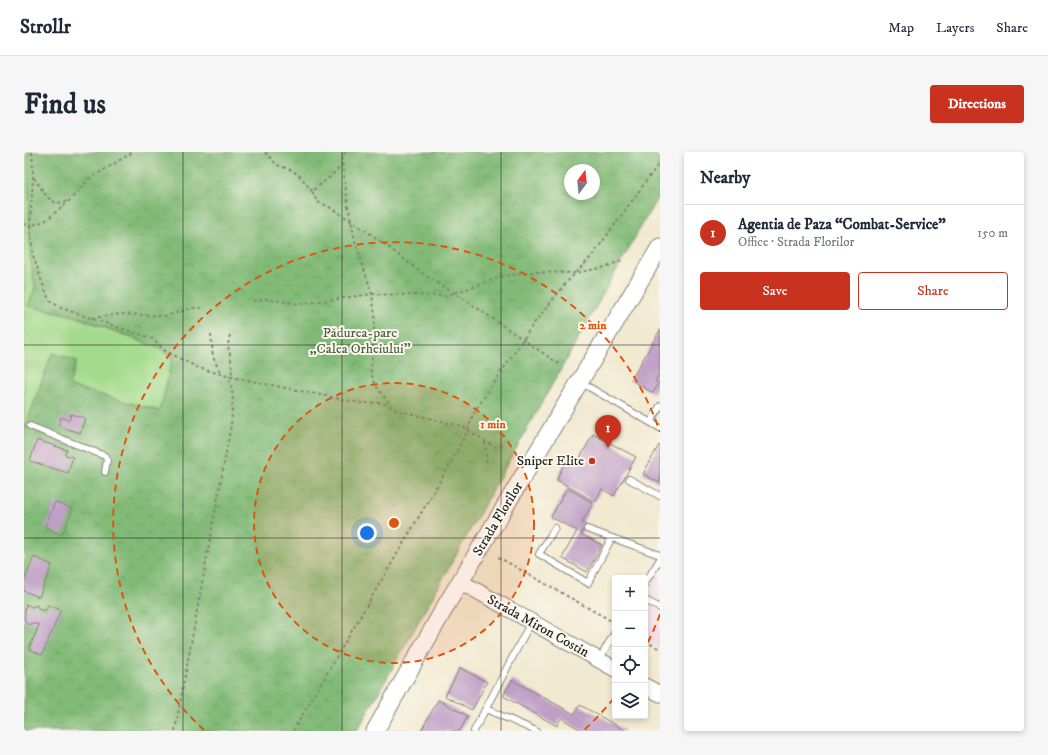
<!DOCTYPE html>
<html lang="en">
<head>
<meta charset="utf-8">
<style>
  body { margin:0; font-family:"IM FELL DW Pica",serif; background:#f6f6f7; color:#1f2937 }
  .controls { position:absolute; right:12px; bottom:12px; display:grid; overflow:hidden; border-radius:4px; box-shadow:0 2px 6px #0003 }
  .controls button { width:36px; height:36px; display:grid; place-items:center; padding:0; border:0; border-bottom:1px solid #e0e1e3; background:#fff; color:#1f2937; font:20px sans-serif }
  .compass { position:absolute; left:540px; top:12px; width:36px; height:36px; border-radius:50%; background:#fff; box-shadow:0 2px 6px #0003; rotate:15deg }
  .you { position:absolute; left:343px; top:381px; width:14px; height:14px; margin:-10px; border:3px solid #fff; border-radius:50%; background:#1a73e8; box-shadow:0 0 0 6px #1a73e833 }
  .badge { display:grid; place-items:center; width:26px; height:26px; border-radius:50%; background:#c8321e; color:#fff; font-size:13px; font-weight:700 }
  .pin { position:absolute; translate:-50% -33px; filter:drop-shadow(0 1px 2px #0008) }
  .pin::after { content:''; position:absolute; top:21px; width:14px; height:12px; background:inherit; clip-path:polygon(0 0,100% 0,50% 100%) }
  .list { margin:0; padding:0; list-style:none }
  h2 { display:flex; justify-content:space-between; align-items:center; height:52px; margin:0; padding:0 16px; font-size:17px }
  h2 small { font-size:13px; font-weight:400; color:#747a83 }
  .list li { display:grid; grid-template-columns:26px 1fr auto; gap:12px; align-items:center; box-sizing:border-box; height:56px; padding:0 16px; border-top:1px solid #e0e1e3 }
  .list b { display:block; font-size:15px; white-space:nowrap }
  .list p { margin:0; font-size:13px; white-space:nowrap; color:#747a83 }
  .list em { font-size:13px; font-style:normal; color:#747a83 }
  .actions { display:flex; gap:8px; padding:12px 16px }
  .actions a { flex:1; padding:9px 0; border:1px solid #c8321e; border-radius:4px; text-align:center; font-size:14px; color:#c8321e }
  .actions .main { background:#c8321e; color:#fff }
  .icon { flex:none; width:22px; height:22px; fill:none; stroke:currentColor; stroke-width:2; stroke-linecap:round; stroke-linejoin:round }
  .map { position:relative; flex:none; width:636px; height:579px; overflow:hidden; border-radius:4px }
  header { display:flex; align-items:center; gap:24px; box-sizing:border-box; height:56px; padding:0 20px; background:#fff; border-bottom:1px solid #e0e1e3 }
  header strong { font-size:19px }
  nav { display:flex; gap:22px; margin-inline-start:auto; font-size:14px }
  .intro { display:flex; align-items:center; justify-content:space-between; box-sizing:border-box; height:96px; padding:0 24px }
  h1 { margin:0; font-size:28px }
  .button { padding:10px 18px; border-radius:4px; background:#c8321e; color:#fff; font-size:14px; font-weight:700 }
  main { display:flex; gap:24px; padding:0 24px }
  aside { flex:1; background:#fff; border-radius:4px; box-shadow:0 2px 6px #0003 }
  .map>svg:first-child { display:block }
  .built { fill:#f1d0e3 }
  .forest { fill:url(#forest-crowns); stroke:#4f6b4a; fill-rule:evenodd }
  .garden { fill:#a3da8b; stroke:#607b54 }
  .building { fill:#c09fc6 }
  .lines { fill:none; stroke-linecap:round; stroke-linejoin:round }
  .service-casing { stroke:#868276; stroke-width:8 }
  .tertiary-casing { stroke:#868276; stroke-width:17 }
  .secondary-casing { stroke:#868276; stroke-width:19 }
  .path { stroke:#868276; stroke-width:2; stroke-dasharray:3 3; stroke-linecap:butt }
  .service { stroke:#fff; stroke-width:6 }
  .tertiary { stroke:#fff; stroke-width:15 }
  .secondary { stroke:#fff; stroke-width:17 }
  .grid { fill:none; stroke:#1c1c1c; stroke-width:1; stroke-opacity:0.55 }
  .ring { fill:none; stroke:#de560d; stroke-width:2; stroke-dasharray:7 5 }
  .poi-dot { fill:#c8321e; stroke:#fbf7ec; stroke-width:1.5 }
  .labels { text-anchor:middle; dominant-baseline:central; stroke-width:4; stroke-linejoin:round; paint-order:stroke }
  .park-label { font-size:14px; fill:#4b5e43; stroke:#fbf7ec }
  .poi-label { font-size:14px; fill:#1c1c1c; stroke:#fbf7ec; text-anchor:end }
  .street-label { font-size:14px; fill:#1c1c1c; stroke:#fbf7ec }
  .centre { fill:#de560d; stroke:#fbf7ec; stroke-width:2 }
  .ring-label { font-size:12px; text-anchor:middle; font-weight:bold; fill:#de560d; stroke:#fbf7ec; stroke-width:4; stroke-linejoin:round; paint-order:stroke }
</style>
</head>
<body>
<header>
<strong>Strollr</strong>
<nav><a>Map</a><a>Layers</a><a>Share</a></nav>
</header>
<div class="intro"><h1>Find us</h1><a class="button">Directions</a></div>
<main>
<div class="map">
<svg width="636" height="579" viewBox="0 0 636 579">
  <defs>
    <pattern id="forest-crowns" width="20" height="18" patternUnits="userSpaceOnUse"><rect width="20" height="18" fill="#82ba77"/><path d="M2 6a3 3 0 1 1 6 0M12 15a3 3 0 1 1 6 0" fill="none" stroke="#709f66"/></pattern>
  </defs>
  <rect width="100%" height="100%" fill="#fbf7ec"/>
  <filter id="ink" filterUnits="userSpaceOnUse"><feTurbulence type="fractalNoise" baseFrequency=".025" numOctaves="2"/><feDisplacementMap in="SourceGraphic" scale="8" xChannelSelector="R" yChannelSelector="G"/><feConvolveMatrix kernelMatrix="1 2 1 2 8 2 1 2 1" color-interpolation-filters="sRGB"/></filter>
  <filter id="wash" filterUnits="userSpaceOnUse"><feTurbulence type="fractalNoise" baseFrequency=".012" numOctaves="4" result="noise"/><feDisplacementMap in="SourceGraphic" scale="16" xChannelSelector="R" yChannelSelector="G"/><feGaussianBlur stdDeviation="0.9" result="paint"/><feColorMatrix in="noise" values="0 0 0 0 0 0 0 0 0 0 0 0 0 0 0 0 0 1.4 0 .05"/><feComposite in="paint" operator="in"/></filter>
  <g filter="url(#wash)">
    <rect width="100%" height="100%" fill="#f1e9d0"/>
    <!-- built -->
    <path class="built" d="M636,404V496L621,488V432Z"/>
    <!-- forest -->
    <path class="forest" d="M4,0H636V41L333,579H0V279L28,201L53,209L46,234L135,259L148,207L113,187L51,164L4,154L11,136L6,105ZM546,18H570V42H546Z"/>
    <!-- garden -->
    <path class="garden" d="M0,0H4L6,105L11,136L4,154L50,164L134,196L148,207L136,259L45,234L53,209L28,201L0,278Z"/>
    <g id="blocks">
      <!-- building -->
      <path class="building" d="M636,178V221L631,229L635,231L629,241L607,228Z
        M47,262L61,266L56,281L34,274L37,265L45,268Z
        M569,282L612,305L590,344L578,337L571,350L533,328L535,322L544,305L553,311Z
        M13,288L43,298L41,303L49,305L44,321L6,309Z
        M635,293L636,294V331L619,322Z
        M543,336L569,351L558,371L562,373L557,382L578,393L563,420L538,406L553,379L527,365Z
        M31,350L49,357L38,383L21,375Z
        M10,405L28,413L15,445L0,439V429Z
        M2,452L8,455L13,453L14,457L21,459L24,453L37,458L18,503L5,497L15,473L9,471L4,473L0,467Z
        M436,516L463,530L448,558L421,544Z
        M488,528L550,562L556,553L602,579H559L537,566L533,574L479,544Z
        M414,548L444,564L436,579H397Z"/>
    </g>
  </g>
  <g filter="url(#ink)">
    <use href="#blocks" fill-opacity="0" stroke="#868276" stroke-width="1"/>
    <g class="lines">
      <defs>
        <path id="service" d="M556,230L636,276
          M627,270L636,254
          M6,274L81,304L83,308L81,320
          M605,327L636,344
          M531,376L515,402L564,431L587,387
          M563,377L636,403
          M621,431L636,407
          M621,448L636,456
          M575,508L591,480
          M462,557L512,579
          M450,579L507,470"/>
        <path id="tertiary" d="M437,430L591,517
          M621,534L636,542"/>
        <path id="secondary" d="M351,579L424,450L636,95"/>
      </defs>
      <!-- service casing -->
      <use href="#service" class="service-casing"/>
      <!-- tertiary casing -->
      <use href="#tertiary" class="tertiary-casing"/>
      <!-- secondary casing -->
      <use href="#secondary" class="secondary-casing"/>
      <!-- path -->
      <path class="path" d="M8,0L9,26L6,74L21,69L45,49L65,27L109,0
        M241,0L253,13L265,17L275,23L288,39
        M321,0L318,7L324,54L331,89L348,142L351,164L347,221L352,234L367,254
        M319,12L306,25L288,39L293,50L304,54L350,84L402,124L437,145L535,212
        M10,26L23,45L32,51L44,49
        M0,72L6,74L9,103L17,127L25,148L37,156L129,187L141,199L175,216L207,225L337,251H359L372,258L437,274L471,295L480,292
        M229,149L242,147L276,152L348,142L422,144L480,124L511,120L552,121L581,115L599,108
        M68,166L96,162L142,164L169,156H179
        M187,182L189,205L197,222
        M206,183C202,198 206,196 207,209C208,215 207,219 209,225
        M461,290L463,315
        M474,405L591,471
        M621,489L636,497
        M151,579L207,273L209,245L205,224
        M269,579L426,312L444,278L449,262L508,174L542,131L568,104L636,10"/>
      <!-- service -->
      <use href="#service" class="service"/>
      <!-- tertiary -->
      <use href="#tertiary" class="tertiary"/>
      <!-- secondary -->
      <use href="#secondary" class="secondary"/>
    </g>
  </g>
  <!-- grid -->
  <path class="grid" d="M159,0V579M318,0V579M477,0V579M0,193H636M0,386H636"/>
  <!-- distance rings -->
  <circle cx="370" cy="371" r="140" fill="#de560d" fill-opacity=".12"/>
  <g class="ring">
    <circle cx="370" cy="371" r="140"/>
    <path d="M636 462A281 281 0 0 1 621 496M590 546A281 281 0 0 1 560 578M180 578A281 281 0 1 1 636 280"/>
  </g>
  <!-- markers -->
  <circle class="poi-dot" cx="568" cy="309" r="4"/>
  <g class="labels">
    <!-- park labels -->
    <g class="park-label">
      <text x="336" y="181">Pădurea-parc<tspan x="336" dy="16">„Calea Orheiului”</tspan></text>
    </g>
    <!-- poi labels -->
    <g class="poi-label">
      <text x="560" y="309">Sniper Elite</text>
    </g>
    <!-- street labels -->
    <g class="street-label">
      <text transform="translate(474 367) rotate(-59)">Strada Florilor</text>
      <text transform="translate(514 474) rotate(29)">Strada Miron Costin</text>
    </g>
  </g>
  <circle cx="370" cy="371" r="6" class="centre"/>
  <g class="ring-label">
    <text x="569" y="177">2 min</text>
    <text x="469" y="276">1 min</text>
  </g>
</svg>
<div class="controls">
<button>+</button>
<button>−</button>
<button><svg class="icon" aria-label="locate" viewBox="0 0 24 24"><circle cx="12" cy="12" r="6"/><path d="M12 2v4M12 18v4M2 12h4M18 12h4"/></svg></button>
<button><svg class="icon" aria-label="layers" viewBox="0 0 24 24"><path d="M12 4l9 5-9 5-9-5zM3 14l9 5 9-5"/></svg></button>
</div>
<svg class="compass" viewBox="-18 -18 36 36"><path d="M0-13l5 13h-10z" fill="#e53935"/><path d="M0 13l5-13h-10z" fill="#747a83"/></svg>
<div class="you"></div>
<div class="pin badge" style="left:584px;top:296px">1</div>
</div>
<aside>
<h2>Nearby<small></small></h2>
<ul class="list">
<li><span class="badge">1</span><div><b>Agentia de Paza “Combat-Service”</b><p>Office · Strada Florilor</p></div><em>150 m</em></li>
</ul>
<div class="actions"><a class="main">Save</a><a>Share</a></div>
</aside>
</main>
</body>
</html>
